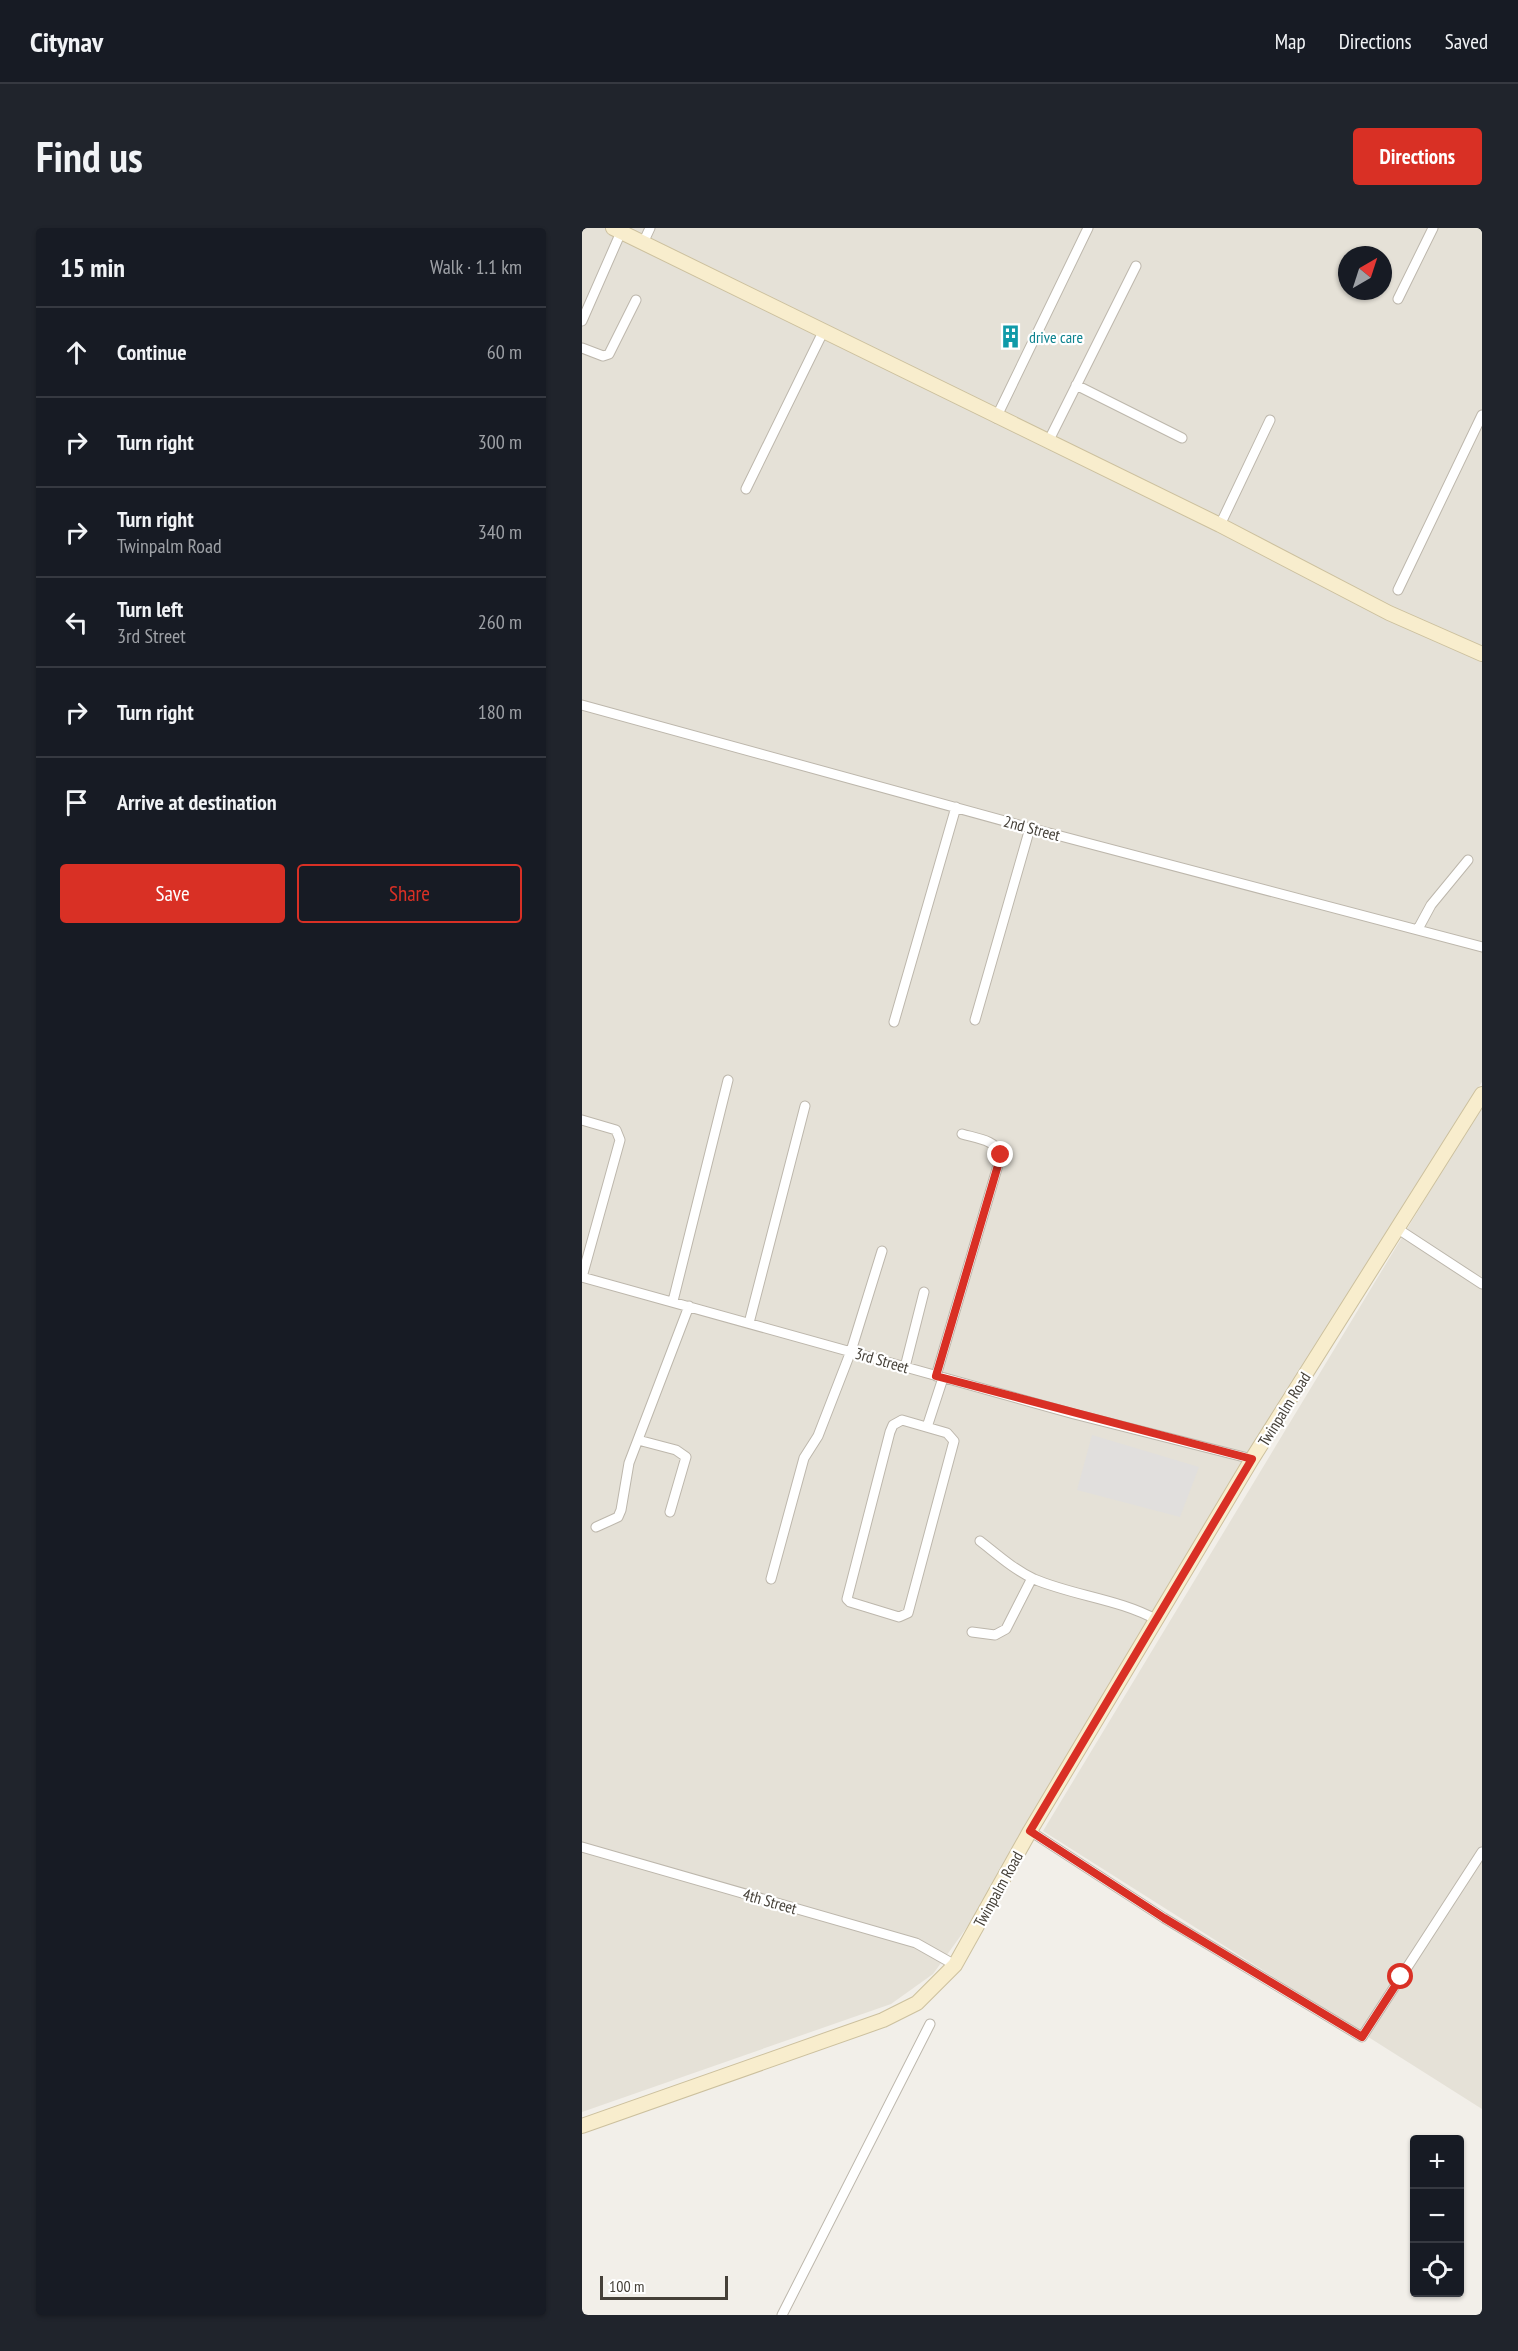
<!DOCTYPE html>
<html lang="en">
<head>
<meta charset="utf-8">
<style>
  body { margin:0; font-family:"PT Sans Narrow",sans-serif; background:#20242c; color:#f1f3f6 }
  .controls { position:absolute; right:18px; bottom:18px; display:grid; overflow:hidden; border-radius:6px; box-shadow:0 2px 4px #0004 }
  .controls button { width:54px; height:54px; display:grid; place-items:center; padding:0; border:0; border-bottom:2px solid #363941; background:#171b24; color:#f1f3f6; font:30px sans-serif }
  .compass { position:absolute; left:756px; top:18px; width:54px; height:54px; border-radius:50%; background:#171b24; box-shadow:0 2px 4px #0004; rotate:39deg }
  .scale { position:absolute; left:18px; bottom:15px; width:128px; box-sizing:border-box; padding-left:6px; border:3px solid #454038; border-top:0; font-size:16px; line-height:21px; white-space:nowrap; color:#454038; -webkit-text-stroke:4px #fff; paint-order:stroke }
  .stop { position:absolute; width:18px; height:18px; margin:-14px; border:4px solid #d93025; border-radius:50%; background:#fff }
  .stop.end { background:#d93025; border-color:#fff; box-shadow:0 2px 6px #0008 }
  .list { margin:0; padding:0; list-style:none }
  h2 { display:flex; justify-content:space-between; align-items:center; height:78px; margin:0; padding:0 24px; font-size:26px }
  h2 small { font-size:20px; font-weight:400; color:#9ea1a6 }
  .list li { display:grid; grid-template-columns:39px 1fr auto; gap:18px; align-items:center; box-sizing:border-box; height:90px; padding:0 24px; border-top:2px solid #363941 }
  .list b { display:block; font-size:22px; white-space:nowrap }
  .list p { margin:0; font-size:20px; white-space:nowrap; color:#9ea1a6 }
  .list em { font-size:20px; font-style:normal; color:#9ea1a6 }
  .actions { display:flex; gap:12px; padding:18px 24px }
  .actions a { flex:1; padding:14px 0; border:2px solid #d93025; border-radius:6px; text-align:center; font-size:21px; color:#d93025 }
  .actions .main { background:#d93025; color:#fff }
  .icon { flex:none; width:33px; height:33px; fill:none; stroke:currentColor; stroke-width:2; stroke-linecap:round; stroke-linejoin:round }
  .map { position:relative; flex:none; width:900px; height:2087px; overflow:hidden; border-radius:6px }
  header { display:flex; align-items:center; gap:36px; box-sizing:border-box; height:84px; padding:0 30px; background:#171b24; border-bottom:2px solid #363941 }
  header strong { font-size:28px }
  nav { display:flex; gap:33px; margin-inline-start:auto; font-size:21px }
  .intro { display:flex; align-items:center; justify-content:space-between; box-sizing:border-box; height:144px; padding:0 36px }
  h1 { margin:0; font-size:42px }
  .button { padding:15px 27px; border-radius:6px; background:#d93025; color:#fff; font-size:21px; font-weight:700 }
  main { display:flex; gap:36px; padding:0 36px }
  aside { flex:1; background:#171b24; border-radius:6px; box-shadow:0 2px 4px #0004 }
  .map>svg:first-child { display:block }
  .residential { fill:#e5e1d7; fill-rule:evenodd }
  .parking { fill:#e1dfdd }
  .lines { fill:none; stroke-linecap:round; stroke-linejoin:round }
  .minor-casing { stroke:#bdb7ac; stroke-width:11 }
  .secondary-casing { stroke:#ccc09e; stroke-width:16 }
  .minor { stroke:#fff; stroke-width:9 }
  .secondary { stroke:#f8edcd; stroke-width:14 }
  .route { stroke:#d93025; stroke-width:8 }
  .labels { text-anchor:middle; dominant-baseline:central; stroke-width:4.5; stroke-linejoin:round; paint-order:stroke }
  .culture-label { font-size:16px; fill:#0d838f; stroke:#fff; text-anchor:start }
  .street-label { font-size:16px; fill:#454038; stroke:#fff }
</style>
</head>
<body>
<header>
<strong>Citynav</strong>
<nav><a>Map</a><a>Directions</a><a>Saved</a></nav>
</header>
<div class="intro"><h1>Find us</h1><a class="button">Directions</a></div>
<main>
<aside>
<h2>15 min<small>Walk · 1.1 km</small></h2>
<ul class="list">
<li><svg class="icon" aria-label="ahead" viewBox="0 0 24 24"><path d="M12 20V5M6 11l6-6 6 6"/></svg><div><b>Continue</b></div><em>60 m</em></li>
<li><svg class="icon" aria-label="right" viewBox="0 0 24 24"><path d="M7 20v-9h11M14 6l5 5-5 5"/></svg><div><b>Turn right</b></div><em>300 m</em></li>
<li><svg class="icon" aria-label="right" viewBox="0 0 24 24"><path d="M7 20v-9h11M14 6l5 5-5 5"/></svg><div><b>Turn right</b><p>Twinpalm Road</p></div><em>340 m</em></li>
<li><svg class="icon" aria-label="left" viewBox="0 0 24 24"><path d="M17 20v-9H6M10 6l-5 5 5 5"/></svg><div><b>Turn left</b><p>3rd Street</p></div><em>260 m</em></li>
<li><svg class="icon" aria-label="right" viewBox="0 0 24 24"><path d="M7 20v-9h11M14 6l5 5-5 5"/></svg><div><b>Turn right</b></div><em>180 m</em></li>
<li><svg class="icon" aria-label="arrive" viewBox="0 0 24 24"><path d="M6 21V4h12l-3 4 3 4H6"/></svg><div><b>Arrive at destination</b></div></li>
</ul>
<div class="actions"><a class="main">Save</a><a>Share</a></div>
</aside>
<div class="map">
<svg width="900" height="2087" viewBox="0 0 900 2087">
  <rect width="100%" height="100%" fill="#f2efe9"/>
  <!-- residential -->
  <path class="residential" d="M0,0H900V854L699,1172L401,1677L351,1746L309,1776L0,1884ZM765,27H801V63H765Z
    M900,877V1881L461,1603Z"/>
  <!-- parking -->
  <path class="parking" d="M510,1207L617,1239L598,1289L495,1262Z"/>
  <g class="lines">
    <defs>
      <path id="minor" d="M61,15L68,0
        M816,71L851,0
        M0,93L39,4
        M0,120L21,128L27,126L54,72
        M494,157L600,210
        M414,190L506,0
        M466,214L554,38
        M164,261L241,104
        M638,297L688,192
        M816,362L900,187
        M0,477L448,600L900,719
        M836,701L849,677L886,632
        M393,792L448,600
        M312,794L374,579
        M0,892L34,902L38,912L0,1049
        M816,1001L900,1056
        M0,1049L492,1186L670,1231
        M91,1073L146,852
        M167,1095L223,878
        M323,1139L342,1064
        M354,1148L419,927C415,912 393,910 380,906
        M320,1192L365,1205L372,1213L326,1385L317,1389L268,1374L265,1371L308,1204L311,1197Z
        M345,1199L361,1150
        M56,1212L94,1222L104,1229L88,1284
        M14,1299L36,1289L39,1282L47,1235L107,1078
        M398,1313C416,1327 431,1341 452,1351C492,1368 537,1371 575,1392
        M189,1351L222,1230L236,1208L269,1123L300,1023
        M390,1404L413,1407L424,1401L450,1350
        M448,1603L582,1690L780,1809L900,1624
        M0,1619L334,1715L373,1737
        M200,2087L348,1796"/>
      <path id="secondary" d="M31,0L638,297L807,385L900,426
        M0,1898L301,1792L335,1775L373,1737L448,1603L670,1231L900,866"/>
    </defs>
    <!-- minor casing -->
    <use href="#minor" class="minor-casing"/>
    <!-- secondary casing -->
    <use href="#secondary" class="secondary-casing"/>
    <!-- minor -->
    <use href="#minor" class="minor"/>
    <!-- secondary -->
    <use href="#secondary" class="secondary"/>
  </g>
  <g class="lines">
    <!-- route -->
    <path class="route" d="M419,927L354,1148L670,1231L448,1603L582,1690L780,1809L819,1749"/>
  </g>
  <!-- icons -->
  <defs>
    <symbol id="building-bare" viewBox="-9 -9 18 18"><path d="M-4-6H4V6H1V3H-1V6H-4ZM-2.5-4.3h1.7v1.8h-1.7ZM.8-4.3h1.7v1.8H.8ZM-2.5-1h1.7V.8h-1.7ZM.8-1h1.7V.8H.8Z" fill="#0f9aa8" stroke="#fff" stroke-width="2.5" paint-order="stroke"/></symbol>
  </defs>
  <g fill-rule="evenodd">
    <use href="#building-bare" x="412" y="92" width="33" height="33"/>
  </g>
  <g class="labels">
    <!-- culture labels -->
    <g class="culture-label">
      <text x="447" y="109">drive care</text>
    </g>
    <!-- street labels -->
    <g class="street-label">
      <text transform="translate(450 600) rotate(15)">2nd Street</text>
      <text transform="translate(300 1132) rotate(16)">3rd Street</text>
      <text transform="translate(702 1181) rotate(-58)">Twinpalm Road</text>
      <text transform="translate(416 1661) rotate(-61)">Twinpalm Road</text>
      <text transform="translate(188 1673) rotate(16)">4th Street</text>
    </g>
  </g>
</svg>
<div class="controls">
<button>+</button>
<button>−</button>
<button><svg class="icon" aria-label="locate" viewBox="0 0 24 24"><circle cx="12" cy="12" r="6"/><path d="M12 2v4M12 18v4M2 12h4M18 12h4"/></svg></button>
</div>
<svg class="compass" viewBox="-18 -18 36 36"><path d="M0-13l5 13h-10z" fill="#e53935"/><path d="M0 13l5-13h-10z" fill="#9ea1a6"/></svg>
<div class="scale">100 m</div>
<div class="stop" style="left:819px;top:1749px"></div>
<div class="stop end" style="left:419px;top:927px"></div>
</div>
</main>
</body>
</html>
